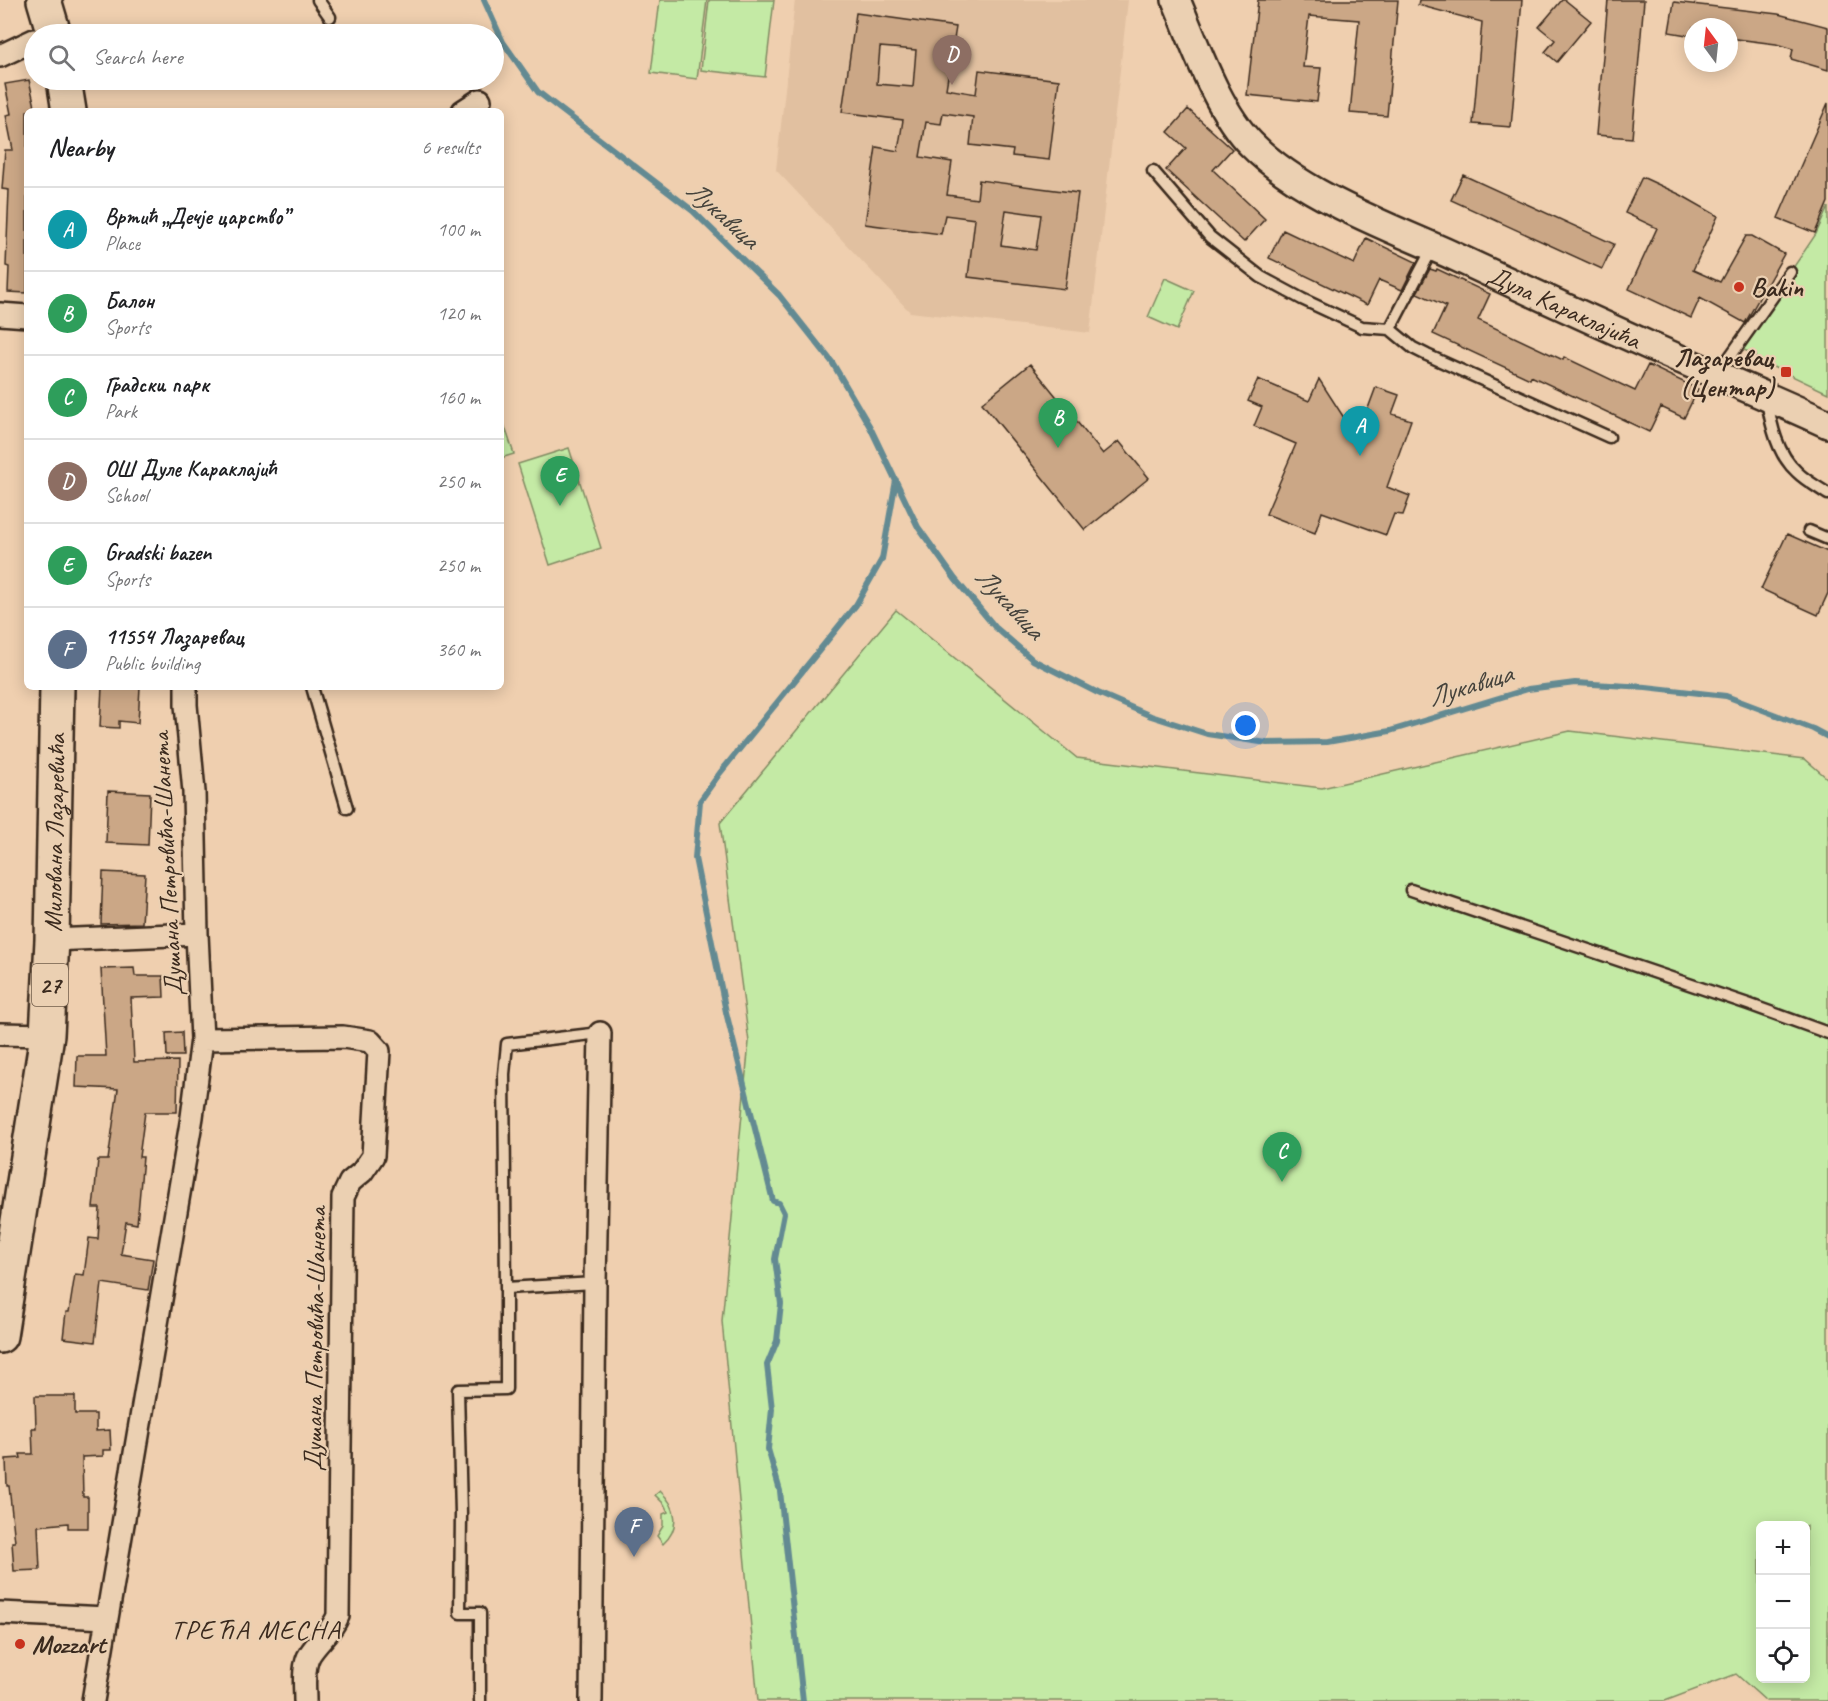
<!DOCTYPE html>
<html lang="en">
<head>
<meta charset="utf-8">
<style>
  body { margin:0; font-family:Caveat,sans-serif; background:#f2f2f2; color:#202124 }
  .controls { position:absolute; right:18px; bottom:18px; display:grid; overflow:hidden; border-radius:9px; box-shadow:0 3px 15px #0003 }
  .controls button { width:54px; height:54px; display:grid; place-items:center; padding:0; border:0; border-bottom:2px solid #e0e0e0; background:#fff; color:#202124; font:30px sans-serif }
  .compass { position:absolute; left:1684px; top:18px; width:54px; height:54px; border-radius:50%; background:#fff; box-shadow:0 3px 15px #0003; rotate:345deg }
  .you { position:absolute; left:1246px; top:726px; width:21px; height:21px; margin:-15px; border:4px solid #fff; border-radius:50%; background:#1a73e8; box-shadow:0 0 0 9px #1a73e833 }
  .badge { display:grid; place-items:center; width:39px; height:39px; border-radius:50%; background:#d93025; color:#fff; font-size:20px; font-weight:700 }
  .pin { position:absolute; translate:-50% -50px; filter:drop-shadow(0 2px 3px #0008) }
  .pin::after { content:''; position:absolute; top:32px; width:21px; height:18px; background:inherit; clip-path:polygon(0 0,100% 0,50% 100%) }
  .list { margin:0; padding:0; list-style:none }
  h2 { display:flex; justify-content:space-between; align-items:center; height:78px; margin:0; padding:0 24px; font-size:26px }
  h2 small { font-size:20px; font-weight:400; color:#757577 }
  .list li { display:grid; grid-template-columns:39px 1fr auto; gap:18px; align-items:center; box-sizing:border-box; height:84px; padding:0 24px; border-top:2px solid #e0e0e0 }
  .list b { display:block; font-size:22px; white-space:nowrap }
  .list p { margin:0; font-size:20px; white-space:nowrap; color:#757577 }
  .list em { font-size:20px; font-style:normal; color:#757577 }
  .icon { flex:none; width:33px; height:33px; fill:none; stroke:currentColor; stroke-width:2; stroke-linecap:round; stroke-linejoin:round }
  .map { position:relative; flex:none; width:1828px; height:1701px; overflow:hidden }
  .search { position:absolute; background:#fff; box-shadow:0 3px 15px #0003; left:24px; top:24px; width:480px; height:66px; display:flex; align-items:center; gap:15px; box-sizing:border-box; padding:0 21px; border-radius:33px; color:#757577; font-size:22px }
  .panel { position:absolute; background:#fff; box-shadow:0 3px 15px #0003; left:24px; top:108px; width:480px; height:582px; border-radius:9px }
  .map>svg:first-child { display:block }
  .built { fill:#e1c0a0 }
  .green { fill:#c4eaa5; stroke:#808a62; stroke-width:1.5; fill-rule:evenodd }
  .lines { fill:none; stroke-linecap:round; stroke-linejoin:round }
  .stream { stroke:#648a92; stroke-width:6 }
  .building { fill:#cba786; stroke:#3b2a1e; stroke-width:1.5; fill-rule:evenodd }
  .service-casing { stroke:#3b2a1e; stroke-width:15 }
  .minor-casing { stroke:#3b2a1e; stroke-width:26 }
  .tertiary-casing { stroke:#3b2a1e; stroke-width:32 }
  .primary-casing { stroke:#3b2a1e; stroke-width:38 }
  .service { stroke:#ebd0b2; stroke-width:10 }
  .minor { stroke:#ebd0b2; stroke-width:21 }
  .tertiary { stroke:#ebd0b2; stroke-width:27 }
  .primary { stroke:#ebd0b2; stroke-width:33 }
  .poi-dot { fill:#c8321e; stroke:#ebd0b2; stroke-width:2 }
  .labels { text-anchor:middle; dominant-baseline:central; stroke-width:4.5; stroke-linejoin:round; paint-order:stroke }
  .shield { fill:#ebd0b2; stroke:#705c4a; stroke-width:1.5 }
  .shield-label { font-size:24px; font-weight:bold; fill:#3b2a1e }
  .poi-label { font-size:26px; font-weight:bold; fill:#3b2a1e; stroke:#ebd0b2; text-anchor:start }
  .street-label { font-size:26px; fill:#3b2a1e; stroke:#ebd0b2 }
  .water-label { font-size:27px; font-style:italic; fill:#45423b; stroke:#ebd0b2 }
  .neighbourhood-label { font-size:27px; letter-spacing:1.5px; fill:#3b2a1e; stroke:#ebd0b2 }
</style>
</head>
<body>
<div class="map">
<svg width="1828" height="1701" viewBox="0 0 1828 1701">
  <rect width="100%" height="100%" fill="#efcfaf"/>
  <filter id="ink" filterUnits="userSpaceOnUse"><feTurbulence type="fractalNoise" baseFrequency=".0167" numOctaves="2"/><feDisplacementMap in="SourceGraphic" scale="12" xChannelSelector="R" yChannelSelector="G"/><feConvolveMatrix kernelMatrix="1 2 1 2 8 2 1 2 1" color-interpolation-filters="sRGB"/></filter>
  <g filter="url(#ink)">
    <!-- built -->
    <path class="built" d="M795,0H1128L1090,333L910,312L776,170Z"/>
    <!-- green -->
    <path class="green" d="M660,0H707L697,79L651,73Z
      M709,0H774L765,77L701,70Z
      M1828,207V393L1754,358L1756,355L1739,348L1816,234Z
      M1165,278L1194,291L1177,330L1148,317Z
      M501,415L514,454L501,458Z
      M569,448L601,548L550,565L518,464Z
      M896,610L1077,758L1322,788L1570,731L1805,759L1828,779V1701H1766L1736,1674L1665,1701H758L722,1321L749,1042L720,823ZM1760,1526H1806V1678H1760Z
      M660,1491C677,1506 681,1528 663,1544L657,1536L663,1526V1514L668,1512L664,1504L655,1495Z"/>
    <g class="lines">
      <!-- stream -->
      <path class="stream" d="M484,0L503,42L538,92L693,211L779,295L832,362L870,427L918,527L955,579L995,627L1033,660L1098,693L1151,716L1207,734L1267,743L1327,742L1390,731L1528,689L1575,683L1646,687L1726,696L1813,729L1828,737
        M803,1701L780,1491L768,1449L772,1409L767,1365L777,1341L781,1304L775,1259L784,1213L779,1203L773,1201L726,1012L695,858L700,801L720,773L856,605L882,559L896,480"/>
    </g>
    <!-- building -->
    <path class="building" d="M1258,0H1398L1387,116L1350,113L1359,20L1309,16L1303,67L1321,68L1317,102L1247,95Z
      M1419,0H1522L1511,127L1473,124L1482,22L1418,5Z
      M1562,0H1565L1591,21L1557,62L1545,52L1555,40L1539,27Z
      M1608,0H1644L1632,138L1596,135Z
      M1674,2L1778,14L1828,27V70L1791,59L1793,49L1776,44L1729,38V27H1693V36L1669,32Z
      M856,13L956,27L946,89L976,94L979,70L1059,80L1049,160L1012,156L1013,150L970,145L973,117L943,113L941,124L926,122L920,157L952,162L947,195L977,199L979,180L1078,193L1065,289L968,277L975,219L945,215L941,234L865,224L876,147L898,151L903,120L842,112ZM880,47L916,50L913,87L877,84ZM1006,210L1041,215L1036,250L1001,245Z
      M29,80L36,111H27V293L8,292L9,267L6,266L9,190L2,189L5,150H13L6,115L11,114L5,84Z
      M1828,103V202L1815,233L1778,218Z
      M1188,109L1232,149L1213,170L1265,219L1244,242L1166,170L1186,148L1168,132Z
      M1463,175L1614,244L1602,269L1451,200Z
      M1642,177L1681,195L1718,216L1693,270L1720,282L1746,236H1752L1784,254L1745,323L1700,298L1691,318L1629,289L1657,228L1625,213Z
      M1283,230L1354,264L1366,238L1416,262L1402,290L1379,280L1367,305L1269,258Z
      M1430,269L1436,271L1437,269L1490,294L1478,320L1563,360L1564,357L1635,391L1648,365L1698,389L1684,418L1661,407L1649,432L1531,376L1530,379L1433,334L1446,306L1417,293Z
      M1030,364L1103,454L1119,441L1149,478L1085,530L982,403Z
      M1258,379L1309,401L1319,379L1357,438L1376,387L1399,395L1392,414L1411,420L1387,487L1410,496L1403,515L1394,514L1386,535L1322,512L1315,533L1266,514L1296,444L1254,426L1262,407L1248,401Z
      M1787,534L1828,552V593L1818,615L1761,589Z
      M102,687H140L138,723L119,721V728L100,727Z
      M108,791L150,793L148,845L106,843Z
      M103,872L145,874L142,923L101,924Z
      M134,968L135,976H163L164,997L131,998L134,1062L178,1061L177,1112H145L139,1157H143L137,1224L126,1222L121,1254L153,1259L148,1290L102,1283L95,1342L63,1338L66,1312H69L75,1274L84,1275L89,1238L98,1239L100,1208H93L98,1160H108L118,1089L76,1087L77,1056H106L101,969Z
      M182,1032L183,1056H167L166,1033Z
      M35,1396H75V1414H96V1431L110,1430L111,1450H103V1456L82,1457L83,1497H88V1528H68V1523L38,1526L40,1570L14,1571L12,1542H15L9,1486H7L6,1459L21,1458L20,1454H33L32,1428H36Z"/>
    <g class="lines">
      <defs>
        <path id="service" d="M318,0L330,17
          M1153,171L1210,237L1261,277L1302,299L1362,327L1390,329L1433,247
          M1390,329L1413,348L1427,355L1609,437
          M1717,375L1790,272
          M1767,400C1771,425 1777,454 1797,472C1806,481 1818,487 1828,494
          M1809,531L1828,539
          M312,687L347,808
          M1411,890L1748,1004L1828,1033
          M595,1283L506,1288L504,1074L507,1044L600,1033
          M480,1701V1613H460L461,1514L458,1390L506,1389V1288"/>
        <path id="minor" d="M0,56L34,40
          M463,111L480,100
          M0,314L27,316
          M52,940L197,934
          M0,1034L47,1035
          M202,1039L343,1037L370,1041L379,1051L373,1156L362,1172L350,1182L343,1197L338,1616C332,1631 319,1640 310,1654C302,1666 305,1687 305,1701
          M0,1613L107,1618
          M93,1701L192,1117L202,1039L197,934L194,792L186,705V687
          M591,1701L595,1283L600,1033"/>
        <g id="tertiary">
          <path id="s1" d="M1176,0C1195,44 1217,110 1251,144C1302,196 1390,227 1456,257C1520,287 1585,317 1650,346C1709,372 1769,397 1828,424"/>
        </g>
        <g id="primary">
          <path d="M44,0L54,34"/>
          <path d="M64,80L69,111"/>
          <path id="s2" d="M0,1336L47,1035L52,940L57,687"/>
        </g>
      </defs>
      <!-- service casing -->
      <use href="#service" class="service-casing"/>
      <!-- minor casing -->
      <use href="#minor" class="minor-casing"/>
      <!-- tertiary casing -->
      <use href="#tertiary" class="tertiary-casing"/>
      <!-- primary casing -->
      <use href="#primary" class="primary-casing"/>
      <!-- service -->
      <use href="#service" class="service"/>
      <!-- minor -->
      <use href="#minor" class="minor"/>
      <!-- tertiary -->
      <use href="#tertiary" class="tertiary"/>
      <!-- primary -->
      <use href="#primary" class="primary"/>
    </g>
  </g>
  <!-- markers -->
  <g class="poi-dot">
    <circle cx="1739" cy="287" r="6"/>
    <rect x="1780" y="366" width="12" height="12" rx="3"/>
    <circle cx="20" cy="1644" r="6"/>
  </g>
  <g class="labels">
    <!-- shield labels -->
    <rect class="shield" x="32" y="964" width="36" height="42" rx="4.5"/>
    <g class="shield-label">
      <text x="50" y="985">27</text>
    </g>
    <!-- poi labels -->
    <g class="poi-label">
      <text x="1751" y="287">Bakin</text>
      <text x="1774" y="357" text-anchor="end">Лазаревац<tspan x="1774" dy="30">(Центар)</tspan></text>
      <text x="32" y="1644">Mozzart</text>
    </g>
    <!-- street labels -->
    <g class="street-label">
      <text stroke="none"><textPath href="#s1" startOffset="518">Дула Караклајића</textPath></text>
      <text stroke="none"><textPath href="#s2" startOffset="507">Милована Лазаревића</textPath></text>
      <text transform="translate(167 864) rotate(-93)">Душана Петровића-Шанета</text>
      <text transform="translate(315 1339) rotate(-89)">Душана Петровића-Шанета</text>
    </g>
    <!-- water labels -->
    <g class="water-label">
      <text transform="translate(723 214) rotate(42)">Лукавица</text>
      <text transform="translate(1010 603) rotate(47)">Лукавица</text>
      <text transform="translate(1470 685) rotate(-17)">Лукавица</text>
    </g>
    <!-- neighbourhood labels -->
    <g class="neighbourhood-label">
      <text x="256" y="1630">ТРЕЋА МЕСНА</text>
    </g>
  </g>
</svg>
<div class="controls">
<button>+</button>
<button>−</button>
<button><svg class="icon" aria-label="locate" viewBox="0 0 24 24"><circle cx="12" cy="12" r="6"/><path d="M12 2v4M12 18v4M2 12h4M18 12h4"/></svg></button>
</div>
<svg class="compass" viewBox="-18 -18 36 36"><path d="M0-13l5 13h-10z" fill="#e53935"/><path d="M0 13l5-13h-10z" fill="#757577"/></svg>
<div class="you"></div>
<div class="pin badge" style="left:1360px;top:456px;background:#0f9aa8">A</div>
<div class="pin badge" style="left:1058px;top:448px;background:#2e9e5b">B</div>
<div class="pin badge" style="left:1282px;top:1182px;background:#2e9e5b">C</div>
<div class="pin badge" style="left:952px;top:85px;background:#8d6e63">D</div>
<div class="pin badge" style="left:560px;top:506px;background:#2e9e5b">E</div>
<div class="pin badge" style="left:634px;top:1557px;background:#5c6f8a">F</div>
<div class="search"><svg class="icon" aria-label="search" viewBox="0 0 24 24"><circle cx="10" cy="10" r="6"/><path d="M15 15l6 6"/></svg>Search here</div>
<section class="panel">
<h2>Nearby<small>6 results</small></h2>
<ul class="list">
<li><span class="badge" style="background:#0f9aa8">A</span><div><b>Вртић „Дечје царство”</b><p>Place</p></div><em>100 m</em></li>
<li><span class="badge" style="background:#2e9e5b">B</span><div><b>Балон</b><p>Sports</p></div><em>120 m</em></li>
<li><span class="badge" style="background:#2e9e5b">C</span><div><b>Градски парк</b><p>Park</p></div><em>160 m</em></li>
<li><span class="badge" style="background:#8d6e63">D</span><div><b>ОШ Дуле Караклајић</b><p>School</p></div><em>250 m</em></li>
<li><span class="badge" style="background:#2e9e5b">E</span><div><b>Gradski bazen</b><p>Sports</p></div><em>250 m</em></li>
<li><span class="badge" style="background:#5c6f8a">F</span><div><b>11554 Лазаревац</b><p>Public building</p></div><em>360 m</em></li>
</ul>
</section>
</div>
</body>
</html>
